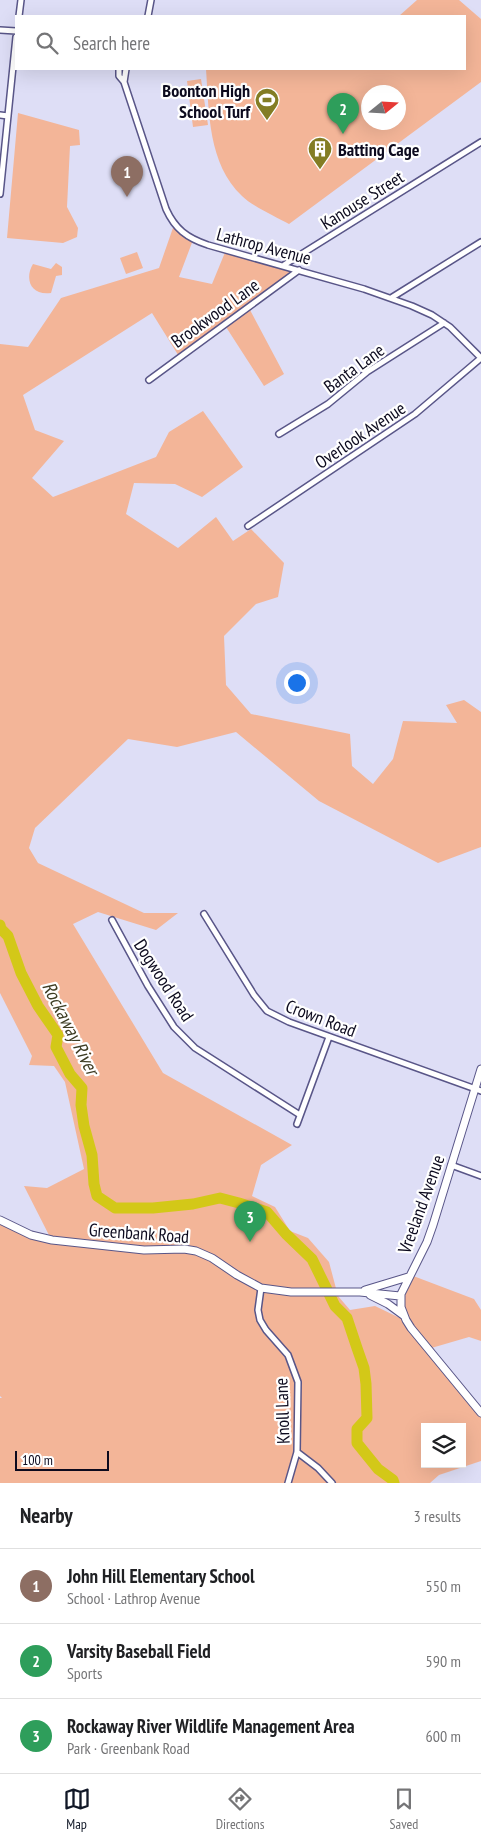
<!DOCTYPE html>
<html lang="en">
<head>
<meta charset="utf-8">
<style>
  body { margin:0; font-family:"PT Sans Narrow",sans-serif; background:#f2f2f2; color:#202124 }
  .controls { position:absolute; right:15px; bottom:15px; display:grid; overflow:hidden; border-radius:0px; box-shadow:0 5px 20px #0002 }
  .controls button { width:45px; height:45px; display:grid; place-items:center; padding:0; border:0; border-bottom:1px solid #e0e0e0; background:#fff; color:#202124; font:25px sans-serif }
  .compass { position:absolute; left:361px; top:85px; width:45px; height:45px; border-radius:50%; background:#fff; box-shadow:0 5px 20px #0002; rotate:72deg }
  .scale { position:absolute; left:15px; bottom:12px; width:94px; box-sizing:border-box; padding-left:5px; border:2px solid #0c0a1e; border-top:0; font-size:14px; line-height:18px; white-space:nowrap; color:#0c0a1e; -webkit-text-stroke:4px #fff; paint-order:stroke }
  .you { position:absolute; left:296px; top:682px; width:18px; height:18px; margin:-12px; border:4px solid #fff; border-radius:50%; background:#1a73e8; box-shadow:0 0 0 8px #1a73e833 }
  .badge { display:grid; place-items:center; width:32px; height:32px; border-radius:50%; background:#111827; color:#fff; font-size:16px; font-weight:700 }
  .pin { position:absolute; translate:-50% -41px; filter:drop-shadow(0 1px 2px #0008) }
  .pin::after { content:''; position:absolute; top:26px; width:18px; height:15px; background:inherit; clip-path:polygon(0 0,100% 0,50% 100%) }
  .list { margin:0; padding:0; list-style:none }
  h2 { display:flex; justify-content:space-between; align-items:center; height:65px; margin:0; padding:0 20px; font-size:21px }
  h2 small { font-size:16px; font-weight:400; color:#757577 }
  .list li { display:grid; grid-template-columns:32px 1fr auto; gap:15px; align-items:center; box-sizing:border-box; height:75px; padding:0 20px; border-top:1px solid #e0e0e0 }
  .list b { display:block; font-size:19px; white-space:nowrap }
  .list p { margin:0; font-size:16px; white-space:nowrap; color:#757577 }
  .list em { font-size:16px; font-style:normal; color:#757577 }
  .icon { flex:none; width:28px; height:28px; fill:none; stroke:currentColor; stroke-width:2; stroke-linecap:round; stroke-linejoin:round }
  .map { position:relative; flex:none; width:481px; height:1483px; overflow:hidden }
  .search { position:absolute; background:#fff; box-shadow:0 5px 20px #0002; left:15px; right:15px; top:15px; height:55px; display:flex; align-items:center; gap:12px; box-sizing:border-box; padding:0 18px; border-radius:0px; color:#757577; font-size:19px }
  .sheet { height:290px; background:#fff }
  nav { display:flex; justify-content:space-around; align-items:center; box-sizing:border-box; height:70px; border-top:1px solid #e0e0e0; background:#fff; font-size:14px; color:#757577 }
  nav a { display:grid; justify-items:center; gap:2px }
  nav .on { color:#111827 }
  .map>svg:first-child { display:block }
  .green { fill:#f3b598; fill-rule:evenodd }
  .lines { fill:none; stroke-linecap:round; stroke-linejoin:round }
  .river { stroke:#d3c818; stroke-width:11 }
  .street-casing { stroke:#595688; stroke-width:8 }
  .secondary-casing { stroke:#595688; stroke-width:9 }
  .street { stroke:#fff; stroke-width:5 }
  .secondary { stroke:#fff; stroke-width:7 }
  .labels { text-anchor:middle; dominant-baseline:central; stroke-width:4.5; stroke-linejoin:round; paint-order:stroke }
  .poi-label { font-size:18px; font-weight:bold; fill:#0c0a1e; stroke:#fff; text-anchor:end }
  .street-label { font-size:18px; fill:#0c0a1e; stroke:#fff }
  .water-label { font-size:19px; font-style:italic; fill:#3e3d24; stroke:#fff }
</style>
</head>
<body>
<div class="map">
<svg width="481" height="1483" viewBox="0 0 481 1483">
  <rect width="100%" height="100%" fill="#dedef6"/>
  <!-- green -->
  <path class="green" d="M417,0H459L481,19V82L289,224C276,217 252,206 242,196C208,164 209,112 206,69H465V16H399ZM368,92H398V122H368Z
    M201,79L208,125L193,127L187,81Z
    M18,113L79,130L80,145L70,146L67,207L78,228L77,237L63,243L7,238Z
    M174,225L193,240L179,277L212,284L226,250L298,270L250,310L284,374L264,386L226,327L180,358L152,313L23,395L35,430L64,441L32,478L53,497L156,457L169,432L203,411L243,467L202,497L175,484L134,483L126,514L178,548L216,517L233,541L251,529L284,563L278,597L256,604L224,636L226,685L251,714L350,734L352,766L373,784L393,759L403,721L457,723L446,705L464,700L481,712V847L438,863L319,801L236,732L177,747L128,739L35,828L29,848L38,863L144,913H178L156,930L98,912L73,924L163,1073L292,1145L261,1165L252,1196L275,1207L290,1231L308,1238L329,1262L338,1296L350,1310L375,1306L402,1319L408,1274L474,1299L481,1310V1341L469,1337L428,1349L476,1408L481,1406V1461L439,1475L430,1483H0V1398H2L0,1396V1218L53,1243L24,1186L47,1188L84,1169L65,1082L54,1066L29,1065L32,1056L0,993V344L28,347L61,298L159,268ZM425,1427H462V1464H425Z
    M137,252L143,268L126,274L120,258Z
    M56,263L62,267V275L56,276L51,293C31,296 24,279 33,264L51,269Z"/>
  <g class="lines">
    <!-- river -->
    <path class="river" d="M0,925L1,929L8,936L21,973L38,1006L58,1035L56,1047L70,1074L82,1088L81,1105L84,1126L92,1155L94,1184L97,1196L115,1208H153L193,1204L220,1198L239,1203L267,1212L286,1234L312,1259L335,1306L347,1318L357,1348L364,1368L366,1384L367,1418L357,1429V1443L378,1469L393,1480L394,1483"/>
    <defs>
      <path id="street" d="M19,16L21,0
        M148,16L151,0
        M0,30L16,31
        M119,69V76L124,82L166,209C175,229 187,238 208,245L364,289L412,306L432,315L450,327L481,358
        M124,82L126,69
        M0,115L8,116
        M0,194L16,37
        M284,265L481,142
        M391,298L481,242
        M149,380L299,270
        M279,434L328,404L367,372L444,323
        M248,526L415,414L481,358
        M204,914L254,995L267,1011L289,1022L481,1091
        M112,920L148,986L174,1027L195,1048L300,1115
        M297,1124L329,1037
        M451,1165L481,1176
        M261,1288L258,1310L260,1320L266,1330L288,1355L298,1382L297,1452L288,1483
        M297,1452L318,1468L332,1483"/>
      <path id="secondary" d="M481,1069L433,1225L427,1242L401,1294V1307L406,1320L411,1328L481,1413
        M0,1220L31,1235L52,1240L144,1250L184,1249L196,1251L212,1258L237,1275L261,1288L291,1292H360L400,1296
        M365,1290L408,1277
        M370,1295L388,1304L403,1315"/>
    </defs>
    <!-- street casing -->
    <use href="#street" class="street-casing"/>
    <!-- secondary casing -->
    <use href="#secondary" class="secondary-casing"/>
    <!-- street -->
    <use href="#street" class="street"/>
    <!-- secondary -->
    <use href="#secondary" class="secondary"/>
  </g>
  <!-- icons -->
  <defs>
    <symbol id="stadium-pin" viewBox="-11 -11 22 30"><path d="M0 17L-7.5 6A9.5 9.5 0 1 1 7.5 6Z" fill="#837d24" stroke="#fff"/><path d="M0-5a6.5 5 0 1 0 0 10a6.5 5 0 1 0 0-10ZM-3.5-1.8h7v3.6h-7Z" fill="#fff"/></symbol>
    <symbol id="building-pin" viewBox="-11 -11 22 30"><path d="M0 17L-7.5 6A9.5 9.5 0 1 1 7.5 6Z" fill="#837d24" stroke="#fff"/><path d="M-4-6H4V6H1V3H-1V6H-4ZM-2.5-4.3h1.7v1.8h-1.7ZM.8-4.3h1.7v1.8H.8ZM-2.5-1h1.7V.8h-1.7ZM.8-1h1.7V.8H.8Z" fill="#fff"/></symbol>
  </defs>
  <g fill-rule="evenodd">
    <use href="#stadium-pin" x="253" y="86" width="28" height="38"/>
    <use href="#building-pin" x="306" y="135" width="28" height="38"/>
  </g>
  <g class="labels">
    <!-- poi labels -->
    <g class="poi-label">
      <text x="250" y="90">Boonton High<tspan x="250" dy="21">School Turf</tspan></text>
      <text x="338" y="149" text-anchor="start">Batting Cage</text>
    </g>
    <!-- street labels -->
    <g class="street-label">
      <text transform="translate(362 200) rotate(-32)">Kanouse Street</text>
      <text transform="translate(264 246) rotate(15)">Lathrop Avenue</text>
      <text transform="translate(215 313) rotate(-36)">Brookwood Lane</text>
      <text transform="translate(354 368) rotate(-36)">Banta Lane</text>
      <text transform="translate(360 435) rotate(-34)">Overlook Avenue</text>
      <text transform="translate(164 980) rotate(57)">Dogwood Road</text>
      <text transform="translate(321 1018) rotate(21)">Crown Road</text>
      <text transform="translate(421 1204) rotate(-70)">Vreeland Avenue</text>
      <text transform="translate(139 1233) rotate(4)">Greenbank Road</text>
      <text transform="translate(282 1411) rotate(-92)">Knoll Lane</text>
    </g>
    <!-- water labels -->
    <g class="water-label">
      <text transform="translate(71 1028) rotate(63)">Rockaway River</text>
    </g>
  </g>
</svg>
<div class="controls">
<button><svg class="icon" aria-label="layers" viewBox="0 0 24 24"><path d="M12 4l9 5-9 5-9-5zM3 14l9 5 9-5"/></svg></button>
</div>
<svg class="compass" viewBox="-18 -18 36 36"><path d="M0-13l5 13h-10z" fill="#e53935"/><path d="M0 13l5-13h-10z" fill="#757577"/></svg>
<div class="scale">100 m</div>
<div class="you"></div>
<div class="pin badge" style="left:127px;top:197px;background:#8d6e63">1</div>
<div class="pin badge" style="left:343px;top:134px;background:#2e9e5b">2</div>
<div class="pin badge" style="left:250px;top:1242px;background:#2e9e5b">3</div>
<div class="search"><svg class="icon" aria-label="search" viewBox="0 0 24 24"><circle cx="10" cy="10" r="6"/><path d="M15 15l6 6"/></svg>Search here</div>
</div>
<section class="sheet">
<h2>Nearby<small>3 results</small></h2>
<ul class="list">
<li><span class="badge" style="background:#8d6e63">1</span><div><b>John Hill Elementary School</b><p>School · Lathrop Avenue</p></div><em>550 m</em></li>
<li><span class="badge" style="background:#2e9e5b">2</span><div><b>Varsity Baseball Field</b><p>Sports</p></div><em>590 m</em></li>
<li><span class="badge" style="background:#2e9e5b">3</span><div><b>Rockaway River Wildlife Management Area</b><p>Park · Greenbank Road</p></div><em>600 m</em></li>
</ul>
</section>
<nav>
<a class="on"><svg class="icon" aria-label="map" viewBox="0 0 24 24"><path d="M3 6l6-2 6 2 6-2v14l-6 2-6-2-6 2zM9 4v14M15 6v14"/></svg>Map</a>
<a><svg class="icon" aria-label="directions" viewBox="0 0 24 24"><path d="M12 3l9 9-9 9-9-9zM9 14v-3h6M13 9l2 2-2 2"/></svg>Directions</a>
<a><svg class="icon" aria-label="saved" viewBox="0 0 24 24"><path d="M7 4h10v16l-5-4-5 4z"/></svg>Saved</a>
</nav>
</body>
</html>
